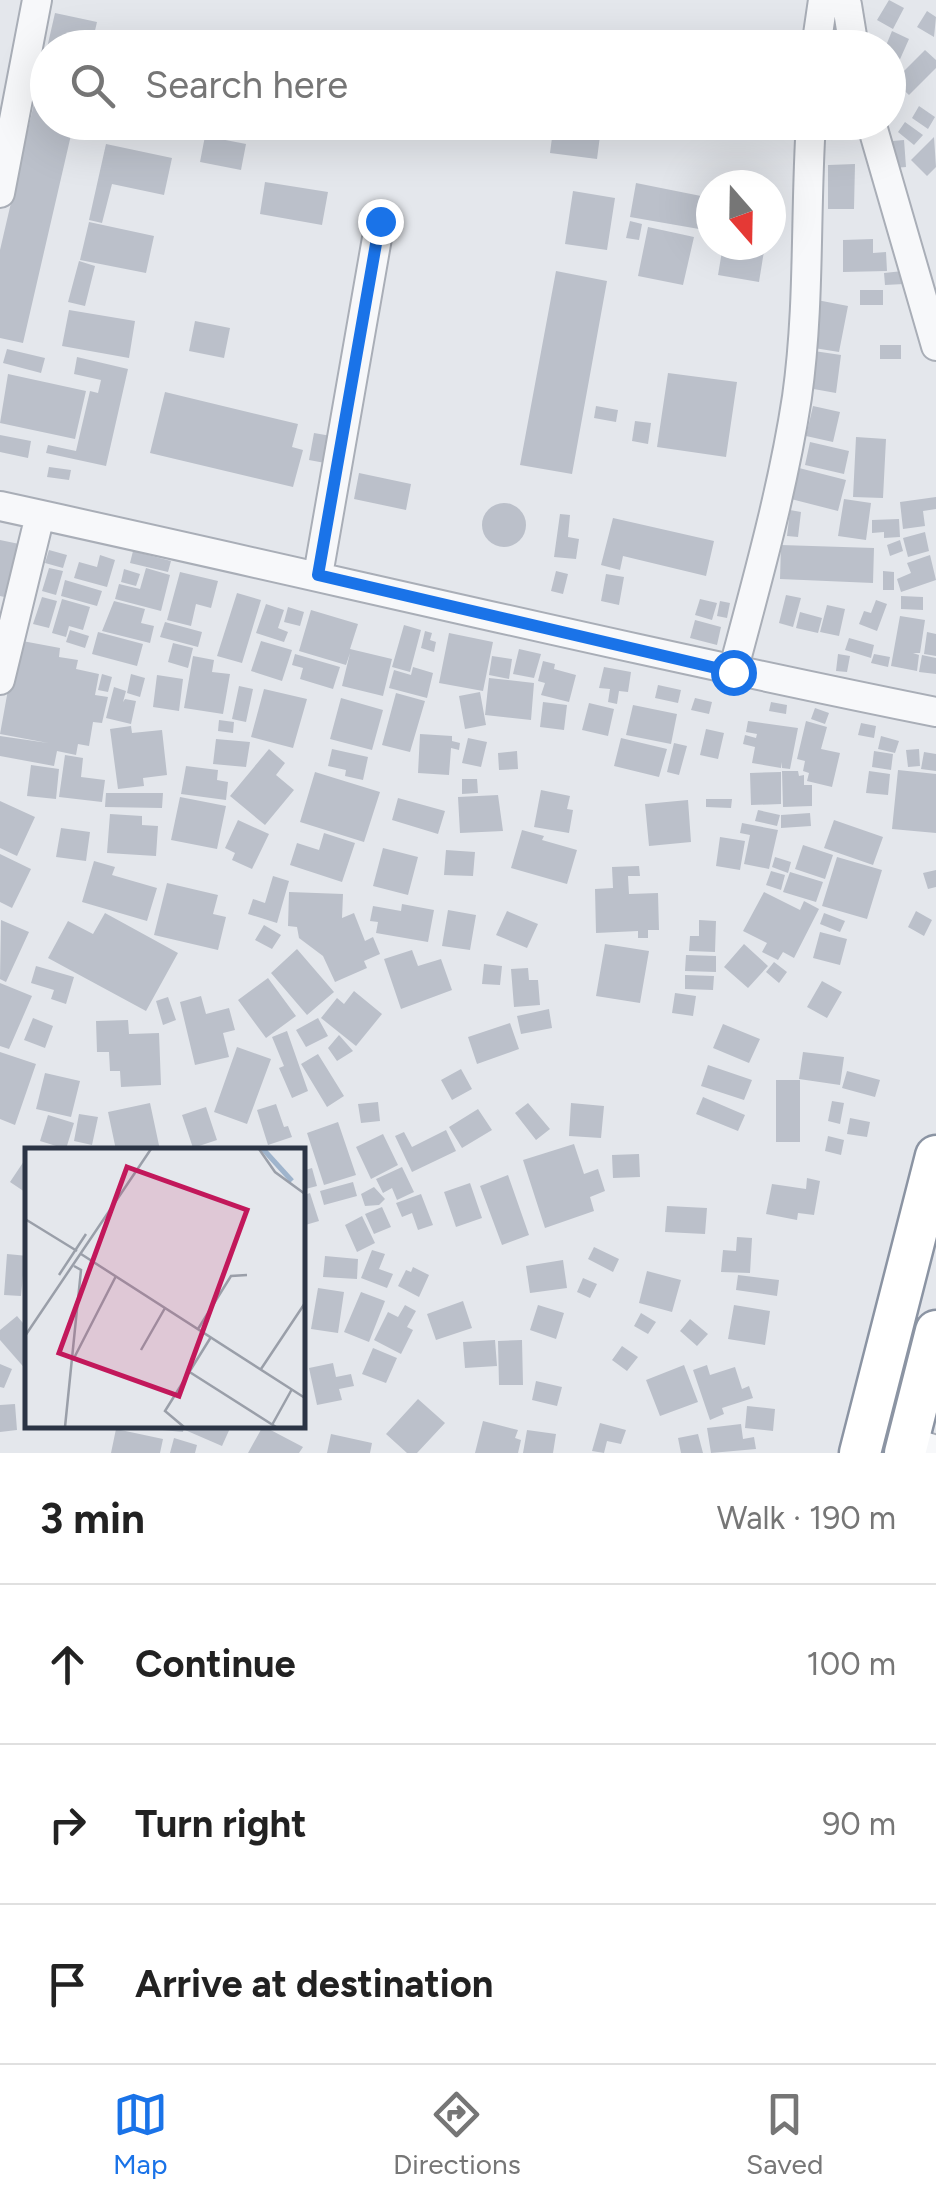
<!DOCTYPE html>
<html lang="en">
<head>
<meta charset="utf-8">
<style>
  body { margin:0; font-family:Figtree,sans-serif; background:#f6f6f6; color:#222 }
  .compass { position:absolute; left:696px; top:170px; width:90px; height:90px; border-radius:50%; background:#fff; box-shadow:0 10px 40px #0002; rotate:160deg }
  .stop { position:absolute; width:30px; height:30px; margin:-22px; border:8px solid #1a73e8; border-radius:50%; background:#fff }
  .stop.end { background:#1a73e8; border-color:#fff; box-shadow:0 2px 10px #0008 }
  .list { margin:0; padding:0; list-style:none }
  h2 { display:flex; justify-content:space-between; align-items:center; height:130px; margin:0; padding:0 40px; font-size:42px }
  h2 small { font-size:32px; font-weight:400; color:#767676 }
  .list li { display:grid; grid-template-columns:65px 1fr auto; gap:30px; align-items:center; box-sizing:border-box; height:160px; padding:0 40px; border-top:2px solid #e0e0e0 }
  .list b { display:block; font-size:38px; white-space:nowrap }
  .list em { font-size:32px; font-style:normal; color:#767676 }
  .icon { flex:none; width:55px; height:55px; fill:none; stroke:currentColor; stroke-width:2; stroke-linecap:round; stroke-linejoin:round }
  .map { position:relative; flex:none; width:936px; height:1453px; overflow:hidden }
  .search { position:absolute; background:#fff; box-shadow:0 10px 40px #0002; left:30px; right:30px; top:30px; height:110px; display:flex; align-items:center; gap:25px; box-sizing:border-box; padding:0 35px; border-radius:55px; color:#767676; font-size:38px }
  .sheet { height:610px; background:#fff }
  nav { display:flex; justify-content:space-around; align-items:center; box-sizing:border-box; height:140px; border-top:2px solid #e0e0e0; background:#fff; font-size:28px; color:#767676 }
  nav a { display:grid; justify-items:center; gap:5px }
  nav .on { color:#1a73e8 }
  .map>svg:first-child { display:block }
  .building { fill:#bbc0ca }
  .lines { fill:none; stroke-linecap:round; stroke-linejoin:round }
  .minor-casing { stroke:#a9aeb7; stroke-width:32 }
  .highway-casing { stroke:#8b94a3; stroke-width:45 }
  .minor { stroke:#f7f8fa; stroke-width:28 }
  .highway { stroke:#fff; stroke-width:40 }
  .route { stroke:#1a73e8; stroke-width:12 }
  .inset-river { fill:none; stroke:#9fb4cc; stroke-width:5 }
  .inset-road { fill:none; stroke:#9a9fa9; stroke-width:2.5 }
  .view { fill:#c2185b; fill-opacity:0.15; stroke:#c2185b; stroke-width:5 }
  .inset-edge { fill:none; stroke:#2b3445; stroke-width:5 }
</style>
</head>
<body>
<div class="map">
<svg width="936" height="1453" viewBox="0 0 936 1453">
  <rect width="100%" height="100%" fill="#e4e7ec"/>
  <!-- building -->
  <path class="building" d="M889,0L904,8L893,29L877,20Z
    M927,11L936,17L934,37L917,27Z
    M55,13L97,22L91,48H47Z
    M892,31L909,39L897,66L888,62V48H885Z
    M925,50L936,60V68L909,95L894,81Z
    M46,52L48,122H74L23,343L0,338V250Z
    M919,106L935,117L928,129L912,118Z
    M905,122L923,135L914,145L898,132Z
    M553,130L600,136L597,159L550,153Z
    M205,136L246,144L241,170L200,162Z
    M934,137L936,167L927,176L911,160Z
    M904,140L906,167L893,168L892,141Z
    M106,144L172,158L164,195L112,184L102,223L89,220Z
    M855,164L854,209H828V165Z
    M265,182L328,192L322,225L260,214Z
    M636,183L706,197L699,229L630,217Z
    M573,191L615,198L607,250L565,244Z
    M630,221L642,224L639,240L626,238Z
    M89,222L154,236L146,273L80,260Z
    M648,227L694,237L683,285L638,276Z
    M873,239V253L886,252L887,271L843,272V240Z
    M723,245L764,251L759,282L718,275Z
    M79,261L95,266L85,306L68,302Z
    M556,271L607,281L572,474L520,465Z
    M903,271L904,284L885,285L884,273Z
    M860,290H883V305H860Z
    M817,300L848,306L839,352L808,347Z
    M69,310L135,321L129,358L62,346Z
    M195,321L230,328L224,358L189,351Z
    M880,345H901V359H880Z
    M7,349L45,358L41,373L3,363Z
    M814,351L841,355L836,393L808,388Z
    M77,357L128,369L106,466L46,453L48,445L76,451L90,391L98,393L101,380L74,374Z
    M668,373L737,382L726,457L657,447Z
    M8,374L86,391L75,439L0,423Z
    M165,392L298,424L292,447L303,450L293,487L150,453Z
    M596,406L618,410L616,422L594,418Z
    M813,406L840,412L833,442L806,436Z
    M635,421L651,423L648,444L632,441Z
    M314,433L331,436L325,463L309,460Z
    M0,435L31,441L28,458L0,452Z
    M856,437L886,439L883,498L853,497Z
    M810,442L849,451L844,474L805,465Z
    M49,467L71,470L69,480L47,477Z
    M799,468L846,480L838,511L791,499Z
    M359,473L411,484L406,510L354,499Z
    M936,497V509L923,511L925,526L903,529L900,502Z
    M844,499L871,503L866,540L838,536Z
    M482 525a22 22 0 1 1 44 0a22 22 0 1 1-44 0Z
    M790,510L801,512L798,537L787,536Z
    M560,514L570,515L568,537L579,539L576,559L554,557Z
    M613,518L714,541L706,576L623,556L620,570L601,565Z
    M899,519L900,537L884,538V532L872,533V520Z
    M925,532L929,551L908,557L903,538Z
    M0,540L24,545L13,599L0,596Z
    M900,540L903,551L890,556L887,545Z
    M781,545L874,548L873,583L780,579Z
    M49,550L67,555L63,568L45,563Z
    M133,551L171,561L168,572L130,563Z
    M100,555L115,560L107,587L74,578L79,562L97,567Z
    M930,555L936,580L901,592L897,579L911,573L907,563Z
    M49,568L63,571L56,595L42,591Z
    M146,568L170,575L161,611L115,599L119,584L140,589Z
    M124,569L140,574L136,586L121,582Z
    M556,571L568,574L563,594L551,591Z
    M883,571L894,572V590H883Z
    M180,572L218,581L211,608L196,604L191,626L167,620Z
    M606,574L624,577L619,605L601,601Z
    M65,580L102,591L97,606L61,596Z
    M237,593L261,600L242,663L217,656Z
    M786,595L801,598L793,627L779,623Z
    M901,596L923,597V610L901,609Z
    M42,597L57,601L49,628L33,624Z
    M62,599L90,607L83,630L69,626L66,637L52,633Z
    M700,599L717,603L712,620L695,615Z
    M876,600L887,604L877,631L859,624L864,611L871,613Z
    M114,601L145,609L141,623L154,626L150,643L102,631Z
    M720,601L730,603L727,618L717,616Z
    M266,604L284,610L278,628L288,632L284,642L256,633Z
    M827,605L845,609L839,636L820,632Z
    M288,607L304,612L300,626L284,622Z
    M311,610L358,624L350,649L392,659L383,696L342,686L350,653L346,665L299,651Z
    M800,612L822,618L818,633L796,628Z
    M900,616L925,620L920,653H913L919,655L917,671L891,666Z
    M695,620L721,627L717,645L690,638Z
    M165,622L202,632L198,647L160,637Z
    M404,625L421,630L410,672L392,667Z
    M70,630L89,636L85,648L66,642Z
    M425,631L432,633L430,640L436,642L434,652L421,648Z
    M98,632L143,644L137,666L92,654Z
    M927,632L936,634V656L924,654Z
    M449,633L493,642L483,691L439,683Z
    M849,638L874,645L871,658L845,650Z
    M17,640L60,648L59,657L78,660L76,669L99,674L95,695L108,697L102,723L93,722L89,746L78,744L76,755L57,751L54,766L0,756V736L48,743L0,734Z
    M261,641L292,650L282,681L251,671Z
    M173,643L193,648L188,668L168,662Z
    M519,649L541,654L534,678L513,674Z
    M295,654L340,667L333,689L300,679L303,668L292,665Z
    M838,654L850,656L847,672L836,671Z
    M874,654L890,657L888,667L871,663Z
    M922,655L936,658V674L919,672Z
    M193,656L214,660L212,672L230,674L223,714L184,708Z
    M492,656L512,659L509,679L489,675Z
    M543,661L555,664L554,669L576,675L569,702L541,695L545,683L538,681Z
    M413,667L433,673L427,698L389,688L394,670L411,675Z
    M604,667L631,672L628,692L619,691L617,704L608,702L610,689L599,688Z
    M102,674L112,677L108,692L98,690Z
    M131,674L145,678L140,697L127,693Z
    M157,675L183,679L179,711L153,707Z
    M489,678L534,683L531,720L485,715Z
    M658,685L681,690L678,703L655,698Z
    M239,686L253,689L246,722L232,719Z
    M114,687L126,691L123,702L125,699L136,701L131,724L106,718Z
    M264,689L307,699L293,748L251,737Z
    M480,692L486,725L465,729L459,696Z
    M396,693L425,701L410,752L382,745Z
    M341,698L383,710L372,750L330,739Z
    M695,698L712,702L709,714L691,710Z
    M543,702L567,705L564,730L540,727Z
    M771,702L787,705L786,714L769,711Z
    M589,703L614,709L608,736L582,730Z
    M633,705L677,714L671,744L626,735Z
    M815,708L829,713L825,724L811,719Z
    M219,720L234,722L233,733L218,731Z
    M748,721L798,728L790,769L782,768V762L781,768L752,763L755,747L743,744L745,735L756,738L757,734L746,732Z
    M806,721L827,727L821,749L840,753L832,787L807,781L809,773L803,771L805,761L797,759Z
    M861,723L876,726L874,738L858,735Z
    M131,726L132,733L162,730L167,775L143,778L144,786L118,789L110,729Z
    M706,729L724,733L718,759L700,755Z
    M420,734L452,736V741L460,743L459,750L451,748L449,775L418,773Z
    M881,736L899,741L895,753L878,749Z
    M468,738L487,742L481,767L462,763Z
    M621,738L667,749L659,777L614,766Z
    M216,739L250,742L246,767L213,764Z
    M674,743L687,746L679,775L667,772Z
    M269,749L285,763L276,775L294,790L265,825L230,796Z
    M332,749L368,757L363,780L345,776L346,770L328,766Z
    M919,749L920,766L908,767L906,750Z
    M517,751L518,769L499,770L498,753Z
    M874,751L893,754L891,770L872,767Z
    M924,752L936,754V771L921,769Z
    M65,755L83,758L81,777L105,780L102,802L59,797Z
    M31,765L59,769L56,799L27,796Z
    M186,766L218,770L217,780L228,782L226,800L181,794Z
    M898,770L936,774V833L892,829Z
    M798,771L799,776L804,775V785H812V806L783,807L782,771Z
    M869,771L890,774L888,795L866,793Z
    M315,772L380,792L364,842L300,822Z
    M781,772V804L751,805L750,773Z
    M462,779H477L478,793L462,794Z
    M541,790L570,796L567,809L573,810L569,833L534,827Z
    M106,793H163L162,808L105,807Z
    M498,795L503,831L460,833L458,797Z
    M180,797L226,806L217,849L171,840Z
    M398,798L445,811L438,834L392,820Z
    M706,799H732L731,808L706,807Z
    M688,800L691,842L649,846L645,804Z
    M0,801L35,817L17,856L0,848Z
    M758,810L780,815L777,826L755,821Z
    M810,813L811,826L781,828V815Z
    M110,814L142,816V825L158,826L156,856L107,853Z
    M238,820L269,834L252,869L232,860L235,853L225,848Z
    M834,820L883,837L873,865L824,848Z
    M742,823L778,830L769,869L744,864L750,835L740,833Z
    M61,828L90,832L86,861L56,857Z
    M522,830L544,836L542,840L577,850L567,884L511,868Z
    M324,833L355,843L342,882L290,865L297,843L319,850Z
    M720,837L745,841L740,870L716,866Z
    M803,845L833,855L825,879L795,869Z
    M383,848L418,857L408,895L373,886Z
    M446,850L475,852L473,876L444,875Z
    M0,854L31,869L12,908L0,902Z
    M775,857L791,862L788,873L772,867Z
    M837,857L882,870L867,919L822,906Z
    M94,861L115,867L112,875L157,888L147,921L82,902Z
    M639,866L640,876H628L629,894L658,893L659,930H648V938H638V931L596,933L595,889L613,888L612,867Z
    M936,870V887L928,889L923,873Z
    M771,871L785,875L781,890L766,885Z
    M790,872L823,882L816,902L783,892Z
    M273,876L289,881L277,923L248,914L253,899L265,903Z
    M167,883L218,895L213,914L226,917L218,950L154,935Z
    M289,892L343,894L342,918L354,913L365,941L373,937L380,954L364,961L367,968L335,982L323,956L299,938L297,927L288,926Z
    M764,892L800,910L804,901L819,909L794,958L783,952L778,960L762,952L767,943L743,931Z
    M402,904L434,910L428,942L376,933L378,922L370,921L373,906L401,911Z
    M448,910L476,915L470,950L442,946Z
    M507,911L538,924L527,948L496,935Z
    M916,911L932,920L924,936L908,927Z
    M105,913L178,953L146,1011L48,958L68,921L93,934Z
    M824,913L845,921L840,932L820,924Z
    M1,920L29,932L6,982L0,979Z
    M699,920L716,921L715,952L689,951L690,936H699Z
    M264,925L281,935L272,949L255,940Z
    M820,932L847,939L840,965L813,958Z
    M605,944L649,951L640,1003L596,996Z
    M744,944L768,966L748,988L724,967Z
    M297,949L334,992L307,1015L271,973Z
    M412,950L418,966L441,959L452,990L401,1009L384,959Z
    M686,955L716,956V972L685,971Z
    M774,962L787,972L779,983L766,972Z
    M484,964L502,966L500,985L482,984Z
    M36,966L74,977L66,1004L51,999L54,990L31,983Z
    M528,968L529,980H538L540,1005L514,1007L511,969Z
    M685,975L714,976L713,990L685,989Z
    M268,978L296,1016L266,1038L238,1000Z
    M822,981L842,992L827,1018L807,1007Z
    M0,983L32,996L9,1049L0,1046Z
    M354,991L382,1014L356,1046L321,1018L337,998L344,1004Z
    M675,993L696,996L693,1016L672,1013Z
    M201,996L206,1014L229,1008L235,1030L223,1033L229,1057L195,1065L180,1002Z
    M168,997L176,1020L163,1025L156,1001Z
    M549,1009L552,1028L521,1034L517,1016Z
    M33,1018L53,1026L45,1048L24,1040Z
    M318,1018L328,1036L306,1047L296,1030Z
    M128,1020L129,1034L159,1033L161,1085L121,1087L120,1071H110L109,1052H97L96,1021Z
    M510,1023L519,1049L477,1064L468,1037Z
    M723,1024L760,1039L749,1063L713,1048Z
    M287,1031L308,1091L292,1098L279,1068L284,1066L272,1037Z
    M339,1035L353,1051L337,1061L328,1048Z
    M237,1047L271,1059L247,1124L214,1112Z
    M0,1052L36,1064L15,1125L0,1119Z
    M803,1052L844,1057L840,1085L799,1079Z
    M318,1054L344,1096L327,1107L301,1064Z
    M708,1065L752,1080L744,1100L701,1086Z
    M461,1069L472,1089L452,1100L441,1080Z
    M847,1071L880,1080L875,1097L842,1088Z
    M45,1073L80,1081L71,1117L36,1109Z
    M776,1080H800V1142H776Z
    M703,1097L745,1115L738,1131L696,1114Z
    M832,1101L844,1103L840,1124L828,1121Z
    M378,1102L380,1121L361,1123L358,1104Z
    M150,1103L160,1150H116L108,1112Z
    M528,1103L550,1129L536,1140L515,1113Z
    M571,1103L604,1106L601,1138L569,1136Z
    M276,1104L284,1127L288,1126L292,1137L268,1145L257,1110Z
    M206,1107L217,1140L193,1148L182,1115Z
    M478,1109L492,1130L462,1148L449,1127Z
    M79,1114L98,1117L92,1145L74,1141Z
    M48,1115L74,1123L66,1149L40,1141Z
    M850,1118L870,1122L867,1137L847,1134Z
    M338,1122L356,1175L324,1185L307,1133Z
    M446,1130L456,1151L412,1172L395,1136L404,1132L412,1147Z
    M383,1134L398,1165L371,1179L356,1147Z
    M828,1136L844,1140L841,1155L825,1151Z
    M574,1144L584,1174L598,1169L605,1191L590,1197L594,1211L545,1228L523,1160Z
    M639,1154L640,1177L613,1178L612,1155Z
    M28,1155V1194L10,1182Z
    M402,1167L414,1192L397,1200L392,1188L383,1193L376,1179Z
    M312,1168L317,1186L302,1190V1171Z
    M508,1175L529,1235L502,1245L480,1186Z
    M807,1178L820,1181L814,1215L798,1213L797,1220L766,1214L772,1184L806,1189Z
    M353,1182L357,1196L324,1205L320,1191Z
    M470,1183L482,1218L456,1227L444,1192Z
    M374,1187L385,1199L379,1205L365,1206L361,1194Z
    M310,1193L319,1221L302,1226V1196Z
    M421,1194L433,1225L418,1230L412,1213L402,1217L396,1203Z
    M667,1206L707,1208L705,1234L665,1232Z
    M382,1207L391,1227L374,1234L365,1214Z
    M362,1216L375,1243L357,1252L345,1225Z
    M737,1237L752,1238L750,1273L721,1272L723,1250L736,1251Z
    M594,1247L619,1259L613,1272L588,1259Z
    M372,1250L385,1254L379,1269L393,1274L387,1288L361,1278Z
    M7,1254L28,1256V1276L23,1275L21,1296L4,1295Z
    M325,1256L358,1259L357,1279L323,1277Z
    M563,1260L567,1288L530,1293L526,1266Z
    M413,1267L429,1275L419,1297L398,1286L406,1270L411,1272Z
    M647,1271L681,1280L672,1312L639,1303Z
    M738,1275L779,1280L777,1296L736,1290Z
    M583,1278L597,1284L590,1298L577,1292Z
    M318,1288L344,1292L338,1333L311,1329Z
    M361,1292L385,1301L369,1342L344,1332Z
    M463,1301L472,1328L436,1340L427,1314Z
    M405,1305L416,1311L407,1327L413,1330L401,1354L374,1340L388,1312L398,1317Z
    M538,1305L564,1313L556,1339L530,1330Z
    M734,1305L770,1311L765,1345L728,1339Z
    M641,1313L656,1322L648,1334L634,1326Z
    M17,1316L28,1329V1372L0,1340V1330Z
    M690,1319L708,1334L697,1346L680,1331Z
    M495,1340L497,1366L465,1368L463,1342Z
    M522,1340L523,1385H499L498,1341Z
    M622,1346L638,1357L627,1371L612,1360Z
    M373,1348L397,1358L386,1383L362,1374Z
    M333,1363L336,1377L351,1374L354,1386L339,1389L342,1400L317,1405L309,1368Z
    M0,1364L12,1369L4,1388L0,1387Z
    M684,1365L698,1402L660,1416L646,1380Z
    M707,1365L710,1375L735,1367L742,1389L749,1386L753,1398L722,1408L724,1414L710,1420L693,1370Z
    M536,1381L562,1387L557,1406L532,1400Z
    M418,1399L445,1423L417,1453H407L386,1434Z
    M15,1404L17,1430L0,1432V1405Z
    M747,1406L775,1409L773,1431L745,1428Z
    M483,1421L518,1430L515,1438L521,1440L518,1453H475Z
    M600,1423L626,1430L621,1444L607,1441L604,1453L592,1451Z
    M741,1424L743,1439L754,1437L756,1449L711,1453L707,1428Z
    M142,1426H184L183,1432L142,1428Z
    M186,1426H231L222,1446L185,1430Z
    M263,1426L303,1447L299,1453H248Z
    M116,1429L163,1439L160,1453H111Z
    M527,1430L556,1434L553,1453H523Z
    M331,1434L372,1443L370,1453H327Z
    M698,1434L703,1453H681L678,1438Z
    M174,1438L197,1445L195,1453H170Z"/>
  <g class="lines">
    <defs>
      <path id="minor" d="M841,0L847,5L854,48
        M816,48L823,0
        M871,122L936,346
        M0,193L37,0
        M0,506C312,574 623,649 936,712
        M318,575L380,221
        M733,671C757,581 783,489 797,397C810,305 805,214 811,122
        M0,680L40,515
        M908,1441L936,1450"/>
      <path id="highway" d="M860,1453L936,1156
        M905,1453L936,1331"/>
    </defs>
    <!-- minor casing -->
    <use href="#minor" class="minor-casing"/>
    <!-- highway casing -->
    <use href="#highway" class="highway-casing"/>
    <!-- minor -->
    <use href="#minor" class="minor"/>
    <!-- highway -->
    <use href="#highway" class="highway"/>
  </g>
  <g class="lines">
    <!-- route -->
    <path class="route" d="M380,221L318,575L733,672"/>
  </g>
  <!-- overview -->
  <g transform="translate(25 1148)">
    <rect width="280" height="280" fill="#e4e7ec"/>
    <path class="inset-river" d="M238,1L267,33"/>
    <path class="inset-road" d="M234,1L250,24L280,46M0,71L52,103M56,106L280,250M34,127L61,86M173,181L206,128L222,127M0,188L126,1M116,202L140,160M48,212L91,128M236,221L280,155M163,223L251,279M247,277L267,241M40,279L56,122L49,118M159,279L140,263L186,189"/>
    <path class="view" d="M102,19L222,62L154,248L34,205Z"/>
    <rect width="280" height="280" class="inset-edge"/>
  </g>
</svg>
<svg class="compass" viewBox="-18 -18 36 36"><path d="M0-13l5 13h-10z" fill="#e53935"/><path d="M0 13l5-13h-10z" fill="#767676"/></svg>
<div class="stop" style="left:733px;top:672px"></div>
<div class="stop end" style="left:380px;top:221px"></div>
<div class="search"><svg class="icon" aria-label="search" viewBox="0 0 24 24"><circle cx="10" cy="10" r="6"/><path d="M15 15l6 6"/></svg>Search here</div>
</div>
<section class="sheet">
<h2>3 min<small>Walk · 190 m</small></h2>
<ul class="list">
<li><svg class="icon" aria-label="ahead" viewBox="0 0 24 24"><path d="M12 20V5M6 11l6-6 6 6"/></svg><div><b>Continue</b></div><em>100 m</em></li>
<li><svg class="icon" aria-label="right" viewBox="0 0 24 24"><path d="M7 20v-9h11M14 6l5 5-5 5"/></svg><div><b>Turn right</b></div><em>90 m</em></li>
<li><svg class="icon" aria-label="arrive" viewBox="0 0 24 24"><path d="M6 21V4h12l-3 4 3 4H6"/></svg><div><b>Arrive at destination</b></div></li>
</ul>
</section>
<nav>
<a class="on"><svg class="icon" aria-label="map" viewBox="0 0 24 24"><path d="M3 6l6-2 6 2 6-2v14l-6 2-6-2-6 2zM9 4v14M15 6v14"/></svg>Map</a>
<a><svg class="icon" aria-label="directions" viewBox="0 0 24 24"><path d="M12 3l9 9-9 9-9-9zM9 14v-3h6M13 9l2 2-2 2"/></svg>Directions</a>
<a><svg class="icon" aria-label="saved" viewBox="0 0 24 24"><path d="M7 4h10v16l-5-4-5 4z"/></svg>Saved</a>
</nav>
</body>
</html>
